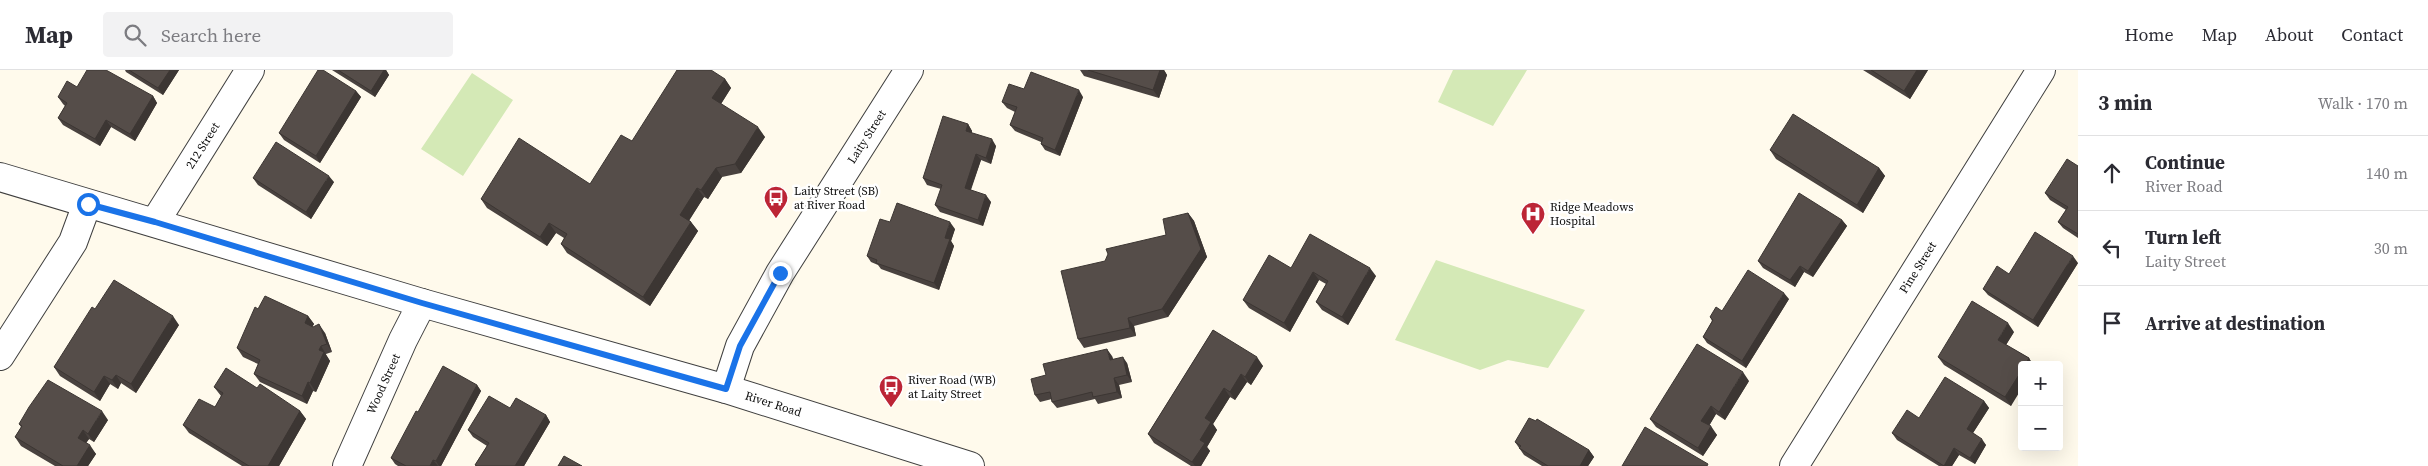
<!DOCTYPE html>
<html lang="en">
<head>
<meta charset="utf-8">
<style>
  body { margin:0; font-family:"Source Serif 4",serif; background:#f2f2f3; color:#2b2b33 }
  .controls { position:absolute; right:15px; bottom:15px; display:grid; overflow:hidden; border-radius:5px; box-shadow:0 5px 20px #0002 }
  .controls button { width:45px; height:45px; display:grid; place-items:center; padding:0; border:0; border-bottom:1px solid #e1e1e2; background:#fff; color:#2b2b33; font:25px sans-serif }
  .stop { position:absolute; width:15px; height:15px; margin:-11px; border:4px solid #1a73e8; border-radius:50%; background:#fff }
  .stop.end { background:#1a73e8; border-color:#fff; box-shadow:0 1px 5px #0008 }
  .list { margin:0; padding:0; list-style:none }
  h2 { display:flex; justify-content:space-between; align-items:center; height:65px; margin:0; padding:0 20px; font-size:21px }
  h2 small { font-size:16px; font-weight:400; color:#7c7c81 }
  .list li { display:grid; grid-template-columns:32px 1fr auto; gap:15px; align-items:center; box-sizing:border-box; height:75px; padding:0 20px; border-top:1px solid #e1e1e2 }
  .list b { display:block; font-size:19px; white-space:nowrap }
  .list p { margin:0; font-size:16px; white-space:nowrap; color:#7c7c81 }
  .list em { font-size:16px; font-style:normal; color:#7c7c81 }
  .icon { flex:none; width:28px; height:28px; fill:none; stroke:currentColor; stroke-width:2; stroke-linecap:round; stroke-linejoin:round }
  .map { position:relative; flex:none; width:2078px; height:396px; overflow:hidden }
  header { display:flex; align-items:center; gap:30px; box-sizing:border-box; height:70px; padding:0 25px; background:#fff; border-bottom:1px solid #e1e1e2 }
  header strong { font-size:24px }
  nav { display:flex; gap:28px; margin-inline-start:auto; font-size:18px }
  .search { width:350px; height:45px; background:#f2f2f3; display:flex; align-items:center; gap:12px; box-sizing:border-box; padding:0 18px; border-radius:5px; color:#7c7c81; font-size:19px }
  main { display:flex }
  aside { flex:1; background:#fff }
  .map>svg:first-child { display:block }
  .green { fill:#d4e9b6 }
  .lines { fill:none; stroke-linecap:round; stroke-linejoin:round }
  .minor-casing { stroke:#3f3f3f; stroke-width:30 }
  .minor { stroke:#fff; stroke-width:28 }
  .wall { fill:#49423f }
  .shaded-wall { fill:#3c3633 }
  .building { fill:#554d49; stroke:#3c3633 }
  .route { stroke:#1a73e8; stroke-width:6 }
  .labels { text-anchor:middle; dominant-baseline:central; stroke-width:5; stroke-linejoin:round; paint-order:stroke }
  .street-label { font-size:12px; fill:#0c0c0c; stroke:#fff }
  .poi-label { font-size:12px; fill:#0c0c0c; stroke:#fff; text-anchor:start }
</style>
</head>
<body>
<header>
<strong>Map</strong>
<div class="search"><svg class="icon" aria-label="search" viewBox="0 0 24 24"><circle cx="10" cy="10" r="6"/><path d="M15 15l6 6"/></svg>Search here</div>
<nav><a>Home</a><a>Map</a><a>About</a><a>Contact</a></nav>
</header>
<main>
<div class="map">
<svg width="2078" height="396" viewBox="0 0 2078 396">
  <rect width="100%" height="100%" fill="#fffaec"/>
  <!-- green -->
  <path class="green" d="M1453,0H1527L1493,56L1438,32Z
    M472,3L513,30L463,106L421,79Z
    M1436,190L1585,240L1548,298L1508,290L1480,300L1395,270Z"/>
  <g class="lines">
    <defs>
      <g id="minor">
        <path id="s1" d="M0,107L422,233L726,319L970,396"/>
        <path id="s2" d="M155,152L250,0"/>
        <path d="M0,286L73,172L87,134"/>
        <path id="s3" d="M726,319L740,276L780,203L909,0"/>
        <path id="s4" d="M347,396L403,270L422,233"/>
        <path id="s5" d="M1794,396L2041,0"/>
      </g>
    </defs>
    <!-- minor casing -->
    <use href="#minor" class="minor-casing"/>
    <!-- minor -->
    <use href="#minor" class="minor"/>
  </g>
  <!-- wall -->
  <path class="wall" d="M125,0H179L163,25L126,2Z
    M332,0H386L389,5L375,27Z
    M1080,0H1164L1167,5L1159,28L1084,6Z
    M1863,0H1928L1910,29Z
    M725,9L731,18L721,34L765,67L741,103L722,107L708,129L704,127L689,150L691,152L698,161L650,236L567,183L561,174L564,168L556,163L547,176L487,138L481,129L590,114L632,71Z
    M77,17L153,26L157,33L135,71L111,57L100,76L63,55L58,48L65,36L63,34L58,27Z
    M1024,19L1083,27L1060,86L1045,80L1041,74V72L1015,61L1010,55L1015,42L1007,38L1002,32Z
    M356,21L361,27L320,93L284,70L279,63Z
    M968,54L972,61V63L996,76L991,94L981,90L971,120L991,132L983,156L940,142L935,135L941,119L927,115L923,108Z
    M1770,80L1879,98L1885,106L1863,143L1776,89Z
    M2078,96V168L2063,158L2058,152L2066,140L2050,130L2045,123Z
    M253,108L334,112L311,149L258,115Z
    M1188,143L1194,151L1207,187L1168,247L1134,256L1136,266L1084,278L1078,269L1105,191L1166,165Z
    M1842,150L1847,156L1813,207L1804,202L1795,217L1763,198L1758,191Z
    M890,152L955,159L951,171L954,176L939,220L881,199L878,195L871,192L867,186Z
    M2078,193L2038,257L1988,225L1983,219L2009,204Z
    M1291,198L1376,206L1348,255L1322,240L1316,232L1326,214L1319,210L1290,262L1249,238L1243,230Z
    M1789,229L1746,298L1707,273L1703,267L1712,251L1710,247L1722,241Z
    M95,239L179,255L136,323L121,313L118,319L110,314L100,331L60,306L54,297Z
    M258,239L308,246L314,254L312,257L325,263L332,282L326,284V285L330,291L316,322L313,321L307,334L260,312L254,304L258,294L243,287L237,278Z
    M1213,260L1263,296L1251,315L1247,312L1235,330L1230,327L1213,354L1217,360L1207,377L1210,381L1201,396H1191L1154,373L1148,364Z
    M2014,262L2006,275L2029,288L2033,295H2022L2011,336L1944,295L1938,287Z
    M1112,286L1113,289L1127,293L1132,312L1119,315L1122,328L1098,334L1095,329L1057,338L1052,332V329L1040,332L1035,325L1046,305Z
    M1749,311L1725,350L1716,344L1709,356L1717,365L1703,386L1656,357L1650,349Z
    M477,315L481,321L441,396H398L395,394L391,388L418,342Z
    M214,317L257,318L300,341L306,349L279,396H242L189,363L183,355L215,337L221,326Z
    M1984,331L1989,338L1973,363L1986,375L1975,394L1959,385L1952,396H1939L1897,370L1892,363L1919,348Z
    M510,338L546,345L550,352L524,396H476L475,395L487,376L473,367L468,360Z
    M108,350L94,372L89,369L86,373L96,384L88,396H55L21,376L15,367L21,357L19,354Z
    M1515,372L1589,380L1594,387L1588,396H1542L1524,385Z"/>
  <!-- shaded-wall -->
  <path class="shaded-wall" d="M170,0H179L163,25L158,18Z
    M384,0H386L389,5L375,27L371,21Z
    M1160,0H1164L1167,5L1159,28L1153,20Z
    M1917,0H1928L1910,29L1904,21Z
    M725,9L731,18L719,37L712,28Z
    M1079,20L1083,27L1060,86L1055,80Z
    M356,21L361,27L320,93L316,86Z
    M153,26L157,33L135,71L130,64Z
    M106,50L111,57L100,76L95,69Z
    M968,54L972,61L970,67L966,61Z
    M758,57L765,67L741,103L735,94Z
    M992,69L996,76L991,94L986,88Z
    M976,84L981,90L969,124L965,118Z
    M716,98L722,107L708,129L701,120Z
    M1879,98L1885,106L1863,143L1857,135Z
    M329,106L334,112L311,149L306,142Z
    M697,118L704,127L687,154L680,145Z
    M986,125L991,132L983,156L978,150Z
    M1188,143L1194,151L1207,187L1168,247L1162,239Z
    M1842,150L1847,156L1813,207L1808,201Z
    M691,152L698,161L650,236L643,227Z
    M950,152L955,159L951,171L954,176L939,220L934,213L945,168Z
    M549,153L556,163L547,176L540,167Z
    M2073,186L2078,193L2038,257L2033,250Z
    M1800,196L1804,202L1795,217L1790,210Z
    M1370,198L1376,206L1348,255L1342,247Z
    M1313,202L1319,210L1290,262L1284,253Z
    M1784,223L1789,229L1746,298L1742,291Z
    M173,246L179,255L136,323L131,314Z
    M308,246L314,254L310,261L305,253Z
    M1128,248L1134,256L1136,266L1130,258Z
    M2008,253L2014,262L2004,278L1998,270Z
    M319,254L325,263L332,282L327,274Z
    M321,276L330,291L316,322L310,313L319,280Z
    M1107,279L1112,286L1115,296L1110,290Z
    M1123,287L1127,293L1132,312L1127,305Z
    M1257,287L1263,296L1251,315L1245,307Z
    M2029,288L2033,295H2025Z
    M2022,300V318L2011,336L2005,327Z
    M1743,302L1749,311L1725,350L1719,342Z
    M1241,304L1247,312L1235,330L1230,322Z
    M116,305L121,313L118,319L112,310Z
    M104,306L110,314L100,331L94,322Z
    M1114,308L1119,315L1122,328L1117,322Z
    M308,312L313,321L307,334L302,326Z
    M477,315L481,321L441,396H439L436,391Z
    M1224,318L1230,327L1213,354L1217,360L1207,377L1210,381L1201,396H1195L1192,392L1200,370L1205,348Z
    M1984,331L1989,338L1971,366L1967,359Z
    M1711,336L1716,344L1707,359L1701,351Z
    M102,341L108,350L94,372L88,364Z
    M300,341L306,349L279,396H268Z
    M546,345L550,352L524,396H515Z
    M1711,356L1717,365L1703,386L1698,378Z
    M83,360L89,369L84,376L78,368Z
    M1982,369L1986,375L1975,394L1970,388Z
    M90,375L96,384L88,396H77Z
    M1954,378L1959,385L1952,396H1944Z
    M1589,380L1594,387L1588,396H1580Z
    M433,390L438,396H430Z"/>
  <!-- building -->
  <path class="building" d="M87,0H106L153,26L130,64L106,50L95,69L58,48L67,33L58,27L67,11L77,17Z
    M129,0H170L158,18Z
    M318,0H323L356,21L316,86L279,63Z
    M338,0H384L371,21Z
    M677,0H711L725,9L712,28L758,57L735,94L716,98L701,120L697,118L680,145L691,152L643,227L561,174L567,164L549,153L540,167L481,129L519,68L590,114L621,65L632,71Z
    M1088,0H1160L1153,20Z
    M1871,0H1917L1904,21Z
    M1031,2L1079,20L1055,80L1041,74L1043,68L1010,55L1017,37L1002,32L1009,14L1024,19Z
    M1793,44L1879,98L1857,135L1770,80Z
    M943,46L968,54L966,61L992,69L986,88L976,84L965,118L986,125L978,150L935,135L942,115L923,108Z
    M276,72L329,106L306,142L253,108Z
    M2067,89L2078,96V164L2058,152L2068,137L2045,123Z
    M1799,123L1842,150L1808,201L1800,196L1790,210L1758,191Z
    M897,133L950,152L945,168L950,169L934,213L876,193L877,190L867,186L880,149L890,152Z
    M1188,143L1201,179L1162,239L1128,248L1130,258L1078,269L1061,201L1105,191L1108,184L1106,179L1166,165L1163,149Z
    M2035,162L2073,186L2033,250L1983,219L1997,196L2009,204Z
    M1310,164L1370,198L1342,247L1316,232L1328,211L1313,202L1284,253L1243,230L1269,185L1291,198Z
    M1748,200L1784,223L1742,291L1703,267L1713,250L1710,247L1716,237L1722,241Z
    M114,210L173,246L131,314L116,305L112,310L104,306L94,322L54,297L92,237L95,239Z
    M265,226L308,246L305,253L313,257L319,254L327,274L321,276L319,280L324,282L310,313L308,312L302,326L254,304L260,290L237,278L255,237L258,239Z
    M1972,231L2008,253L1998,270L2029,288L2025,295H2022V300L2005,327L1938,287Z
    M1213,260L1257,287L1245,307L1241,304L1230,322L1224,318L1205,348L1211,352L1200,370L1205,373L1192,392L1148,364Z
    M1697,274L1743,302L1719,342L1711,336L1701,351L1711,356L1698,378L1650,349Z
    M1107,279L1110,290L1123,287L1127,305L1114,308L1117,322L1093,327L1092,322L1052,332L1050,322L1035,325L1031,309L1046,305L1043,294Z
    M443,296L477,315L436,391L433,390L430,396H406L391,388L416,341L418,342Z
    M226,298L257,318L260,314L300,341L268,396H249L183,355L199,329L215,337L223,323L214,317Z
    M1945,307L1984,331L1967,359L1982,369L1970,388L1954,378L1944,396L1892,363L1907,340L1919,348Z
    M48,310L102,341L88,364L83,360L78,368L90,375L77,396H63L15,367L22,356L19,354L29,337Z
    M489,326L510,338L516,328L546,345L515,396H477L475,395L489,373L468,360Z
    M1529,348L1536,351L1537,349L1589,380L1580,396H1548L1519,378L1521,376L1515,372Z
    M1645,357L1708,394L1707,396H1622Z
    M564,386L582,396H558Z"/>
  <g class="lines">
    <!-- route -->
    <path class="route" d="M88,134L155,152L422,233L726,319L740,276L780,203"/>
  </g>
  <!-- icons -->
  <defs>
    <symbol id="bus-pin" viewBox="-11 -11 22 30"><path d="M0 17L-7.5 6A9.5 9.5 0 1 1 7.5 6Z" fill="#bc2536" stroke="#fff"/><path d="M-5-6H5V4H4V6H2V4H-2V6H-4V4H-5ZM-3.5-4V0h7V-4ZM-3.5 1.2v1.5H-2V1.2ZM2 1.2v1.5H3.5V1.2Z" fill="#fff"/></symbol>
    <symbol id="hospital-pin" viewBox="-11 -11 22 30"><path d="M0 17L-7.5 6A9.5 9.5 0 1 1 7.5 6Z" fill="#bc2536" stroke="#fff"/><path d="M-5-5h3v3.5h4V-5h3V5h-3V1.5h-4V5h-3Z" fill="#fff"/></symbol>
  </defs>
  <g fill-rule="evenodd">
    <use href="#bus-pin" x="762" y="114" width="28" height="38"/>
    <use href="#hospital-pin" x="1519" y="130" width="28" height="38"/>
    <use href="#bus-pin" x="877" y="303" width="28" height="38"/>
  </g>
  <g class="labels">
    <!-- street labels -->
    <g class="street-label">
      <text stroke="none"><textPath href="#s3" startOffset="290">Laity Street</textPath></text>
      <text stroke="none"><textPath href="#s2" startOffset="90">212 Street</textPath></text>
      <text stroke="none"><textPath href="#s5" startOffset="234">Pine Street</textPath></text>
      <text stroke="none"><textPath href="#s4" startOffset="90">Wood Street</textPath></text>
      <text stroke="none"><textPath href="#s1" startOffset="806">River Road</textPath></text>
    </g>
    <!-- poi labels -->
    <g class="poi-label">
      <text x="794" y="121">Laity Street (SB)<tspan x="794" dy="14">at River Road</tspan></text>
      <text x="1550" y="137">Ridge Meadows<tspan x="1550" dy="14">Hospital</tspan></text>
      <text x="908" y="310">River Road (WB)<tspan x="908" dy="14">at Laity Street</tspan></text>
    </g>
  </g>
</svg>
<div class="controls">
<button>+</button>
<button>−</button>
</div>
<div class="stop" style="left:88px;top:134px"></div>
<div class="stop end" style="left:780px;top:203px"></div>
</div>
<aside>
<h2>3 min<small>Walk · 170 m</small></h2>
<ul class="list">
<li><svg class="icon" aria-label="ahead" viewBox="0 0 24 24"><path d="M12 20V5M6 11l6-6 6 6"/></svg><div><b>Continue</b><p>River Road</p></div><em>140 m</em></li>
<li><svg class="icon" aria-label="left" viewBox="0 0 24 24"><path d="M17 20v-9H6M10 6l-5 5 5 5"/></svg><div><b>Turn left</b><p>Laity Street</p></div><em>30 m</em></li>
<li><svg class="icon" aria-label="arrive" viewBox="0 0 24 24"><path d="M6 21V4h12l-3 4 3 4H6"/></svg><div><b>Arrive at destination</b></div></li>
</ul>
</aside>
</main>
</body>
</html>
